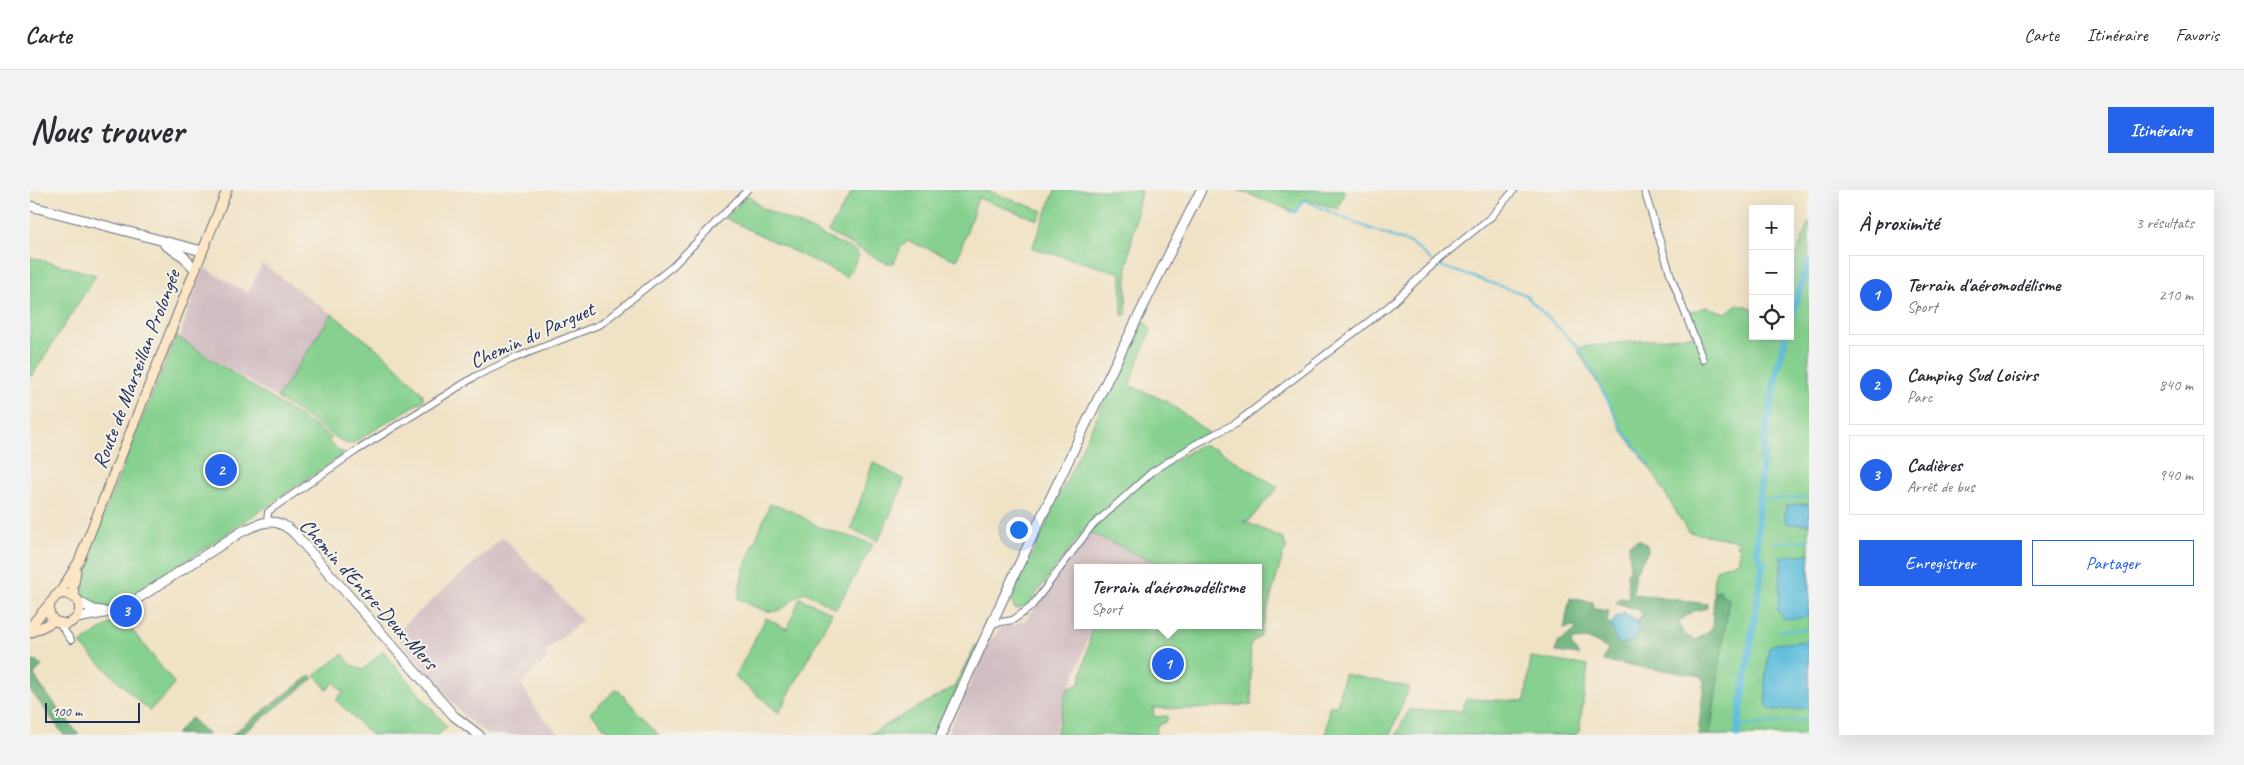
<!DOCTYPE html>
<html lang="fr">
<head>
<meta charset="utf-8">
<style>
  body { margin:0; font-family:Caveat,sans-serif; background:#f2f2f3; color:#2b2b33 }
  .controls { position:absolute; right:15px; top:15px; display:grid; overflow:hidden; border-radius:0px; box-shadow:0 5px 20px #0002 }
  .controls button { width:45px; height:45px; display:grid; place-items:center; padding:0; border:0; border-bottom:1px solid #e1e1e2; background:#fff; color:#2b2b33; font:25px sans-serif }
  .scale { position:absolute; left:15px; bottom:12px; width:95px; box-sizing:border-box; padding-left:5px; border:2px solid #1b2f5e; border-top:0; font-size:14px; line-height:18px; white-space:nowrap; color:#1b2f5e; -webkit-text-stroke:4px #f7f3e8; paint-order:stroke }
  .you { position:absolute; left:988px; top:339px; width:18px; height:18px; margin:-12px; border:4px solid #fff; border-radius:50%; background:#1a73e8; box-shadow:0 0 0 8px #1a73e833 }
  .badge { display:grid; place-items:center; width:32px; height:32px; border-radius:50%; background:#2563eb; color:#fff; font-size:16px; font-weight:700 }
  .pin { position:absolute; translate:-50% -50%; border:2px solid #fff; box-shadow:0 1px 5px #0006 }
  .popup { position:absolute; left:1044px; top:374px; width:188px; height:65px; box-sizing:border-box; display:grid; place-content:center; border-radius:0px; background:#fff; filter:drop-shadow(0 1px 4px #0005); font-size:16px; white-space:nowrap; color:#7c7c81 }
  .popup b { font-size:19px; color:#2b2b33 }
  .popup::after { content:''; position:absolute; left:50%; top:100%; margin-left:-10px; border:10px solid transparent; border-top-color:#fff }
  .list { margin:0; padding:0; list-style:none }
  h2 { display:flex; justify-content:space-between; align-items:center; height:65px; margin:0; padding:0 20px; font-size:21px }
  h2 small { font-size:16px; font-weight:400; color:#7c7c81 }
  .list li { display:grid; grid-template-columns:32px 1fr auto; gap:15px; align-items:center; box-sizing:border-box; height:80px; margin:0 10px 10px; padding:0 10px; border:1px solid #e1e1e2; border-radius:0px }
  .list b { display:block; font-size:19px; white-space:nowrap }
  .list p { margin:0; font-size:16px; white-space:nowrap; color:#7c7c81 }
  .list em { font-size:16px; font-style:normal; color:#7c7c81 }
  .actions { display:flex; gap:10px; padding:15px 20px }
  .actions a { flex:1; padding:11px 0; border:1px solid #2563eb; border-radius:0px; text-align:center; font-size:18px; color:#2563eb }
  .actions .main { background:#2563eb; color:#fff }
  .icon { flex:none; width:28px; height:28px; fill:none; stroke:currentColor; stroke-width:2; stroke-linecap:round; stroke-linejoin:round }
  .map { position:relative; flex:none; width:1779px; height:545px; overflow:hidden; border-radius:0px }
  header { display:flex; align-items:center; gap:30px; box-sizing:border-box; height:70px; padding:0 25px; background:#fff; border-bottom:1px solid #e1e1e2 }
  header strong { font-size:24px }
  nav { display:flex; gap:28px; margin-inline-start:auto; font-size:18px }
  .intro { display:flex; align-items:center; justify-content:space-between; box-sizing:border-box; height:120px; padding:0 30px }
  h1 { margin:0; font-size:35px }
  .button { padding:12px 22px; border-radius:0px; background:#2563eb; color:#fff; font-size:18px; font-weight:700 }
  main { display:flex; gap:30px; padding:0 30px }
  aside { flex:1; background:#fff; border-radius:0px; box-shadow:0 5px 20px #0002 }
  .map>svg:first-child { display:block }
  .industrial { fill:#d2bec2 }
  .green { fill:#86d18f; stroke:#508076 }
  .forest { fill:#6cb37a; stroke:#44716c }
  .water { fill:#5fbedd; stroke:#3d769e }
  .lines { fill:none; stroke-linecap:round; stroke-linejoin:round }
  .stream { stroke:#5fbedd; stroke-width:2 }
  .canal { stroke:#5fbedd; stroke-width:7 }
  .minor-casing { stroke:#666e82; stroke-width:8 }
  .tertiary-casing { stroke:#666e82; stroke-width:11 }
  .secondary-casing { stroke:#666e82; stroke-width:11 }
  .minor { stroke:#fff; stroke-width:6 }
  .tertiary { stroke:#fff; stroke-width:9 }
  .secondary { stroke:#fce6c4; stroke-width:9 }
  .labels { text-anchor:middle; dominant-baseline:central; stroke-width:4; stroke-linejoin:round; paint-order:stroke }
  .street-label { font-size:21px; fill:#1b2f5e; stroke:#f7f3e8 }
</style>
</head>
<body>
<header>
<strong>Carte</strong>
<nav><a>Carte</a><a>Itinéraire</a><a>Favoris</a></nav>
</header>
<div class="intro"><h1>Nous trouver</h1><a class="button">Itinéraire</a></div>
<main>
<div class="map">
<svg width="1779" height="545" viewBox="0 0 1779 545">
  <rect width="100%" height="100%" fill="#f7f3e8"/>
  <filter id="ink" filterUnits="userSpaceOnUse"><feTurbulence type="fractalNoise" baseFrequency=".02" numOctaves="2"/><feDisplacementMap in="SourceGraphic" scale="10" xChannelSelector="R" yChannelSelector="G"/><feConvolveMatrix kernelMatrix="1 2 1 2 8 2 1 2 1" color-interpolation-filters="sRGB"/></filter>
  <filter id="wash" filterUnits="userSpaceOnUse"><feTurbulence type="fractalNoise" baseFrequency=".0096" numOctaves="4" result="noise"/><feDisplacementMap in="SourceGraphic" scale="20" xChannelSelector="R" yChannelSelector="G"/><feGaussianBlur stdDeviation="1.12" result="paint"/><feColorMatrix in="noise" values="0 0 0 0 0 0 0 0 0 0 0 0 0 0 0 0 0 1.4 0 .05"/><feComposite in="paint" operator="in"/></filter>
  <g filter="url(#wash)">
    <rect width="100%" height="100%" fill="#f0e2c5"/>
    <!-- industrial -->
    <path class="industrial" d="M232,74L302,124L247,208L150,149L158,121L174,78L218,103Z
      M1059,342L1137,378H1048V435H1063L1023,545H917L959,452L971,438L995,431Z
      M473,347L552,430L515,462L517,470L491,493L505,518L530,545H458L436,528L364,444Z"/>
    <!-- green -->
    <path class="green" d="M823,0H955L1013,21L1008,30L948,8L927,70L878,51L871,57L864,73H856L798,42Z
      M1025,0H1111L1097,77L1096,125H1092L1091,83L1002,58Z
      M1208,0H1315L1308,19L1274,9L1265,22Z
      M718,5L731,17L826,61L829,66L817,87L695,28Z
      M1779,31V545H1680C1687,500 1691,455 1698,409L1691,404L1689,400L1683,403L1684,387L1687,379L1709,371V357L1706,355L1710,351L1658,342L1622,281L1591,239L1581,216L1548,161L1551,157L1667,145L1658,123L1676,117L1696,123L1707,114L1723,118V146H1760V83Z
      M0,67L66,85L2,186L0,185Z
      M302,124L355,165L392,203L394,210L323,253L316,254L247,208Z
      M1113,130L1121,140L1099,195L1138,212L1179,243L1120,282L1057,336L997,416L985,419L981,411L1029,306Z
      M146,146L302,248L298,252L314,264C258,301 203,340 147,377C128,389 100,412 78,417C56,421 45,405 49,386Z
      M1170,255L1186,259L1248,297L1219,331H1213L1253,348L1257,359L1253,364L1230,446L1220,454L1222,514L1165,519L1123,518L1124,527L1138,526L1137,531L1127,536L1126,545H1026L1037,500L1050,493L1063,435H1097L1128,442L1130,435H1228V378H1137L1059,342L1121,285Z
      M843,272L874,290L871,300L848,351L821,339Z
      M740,314L762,321L789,337L843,354L806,419L775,402C765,406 758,416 749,420C738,426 719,413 708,409L713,381Z
      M770,408L802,423L749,523L705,487L736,428L757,439Z
      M91,426L144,493L138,503L119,521L50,454Z
      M948,455L905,545H838L924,497L945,456Z
      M353,461L417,537L408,545H341L306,510L313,502L304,492L297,500L285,485L313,464L320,474L333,480Z
      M1501,467L1558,476L1549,542L1546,545H1366L1379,520L1432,521L1436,509L1495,511Z
      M1314,484L1379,497L1360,545H1296L1299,516H1307Z
      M587,499L629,545H582L560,523Z"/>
    <!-- forest -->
    <path class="forest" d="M1607,350H1611L1617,355L1618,361L1604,385V398L1602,402L1604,404L1677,414V418L1664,421L1649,431C1651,443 1655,446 1666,450L1682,439L1684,404L1690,400L1691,404L1699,409L1680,545H1668L1674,491L1671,486L1573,471L1578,459L1559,449L1544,450L1541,454L1549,465L1526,462L1528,453L1547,439L1542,436L1534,439L1540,408L1563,412L1564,419L1579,421L1577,431L1581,435L1588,452L1597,453L1606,448L1608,444L1607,431L1612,424L1609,420L1586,413L1590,408H1599L1597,383L1600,382L1599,354Z
      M0,471H7L12,476L4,484L10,495L49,545H34L0,500Z
      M281,485L284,488L211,545H201Z
      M161,528L179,545L146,544Z"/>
    <!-- water -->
    <path class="water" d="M1779,314V334H1758L1755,330L1756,315Z
      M1779,364V427L1753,429L1748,421L1752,366Z
      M1595,423L1607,431C1610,445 1606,452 1591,454L1587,452L1581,435L1586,427Z
      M1779,451V518L1742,521L1737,516L1735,493L1739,458L1745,454Z"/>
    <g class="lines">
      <!-- stream -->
      <path class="stream" d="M1259,21L1265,23L1274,10L1325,33L1382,54L1401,70
        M1407,75L1494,104L1547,156L1564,184L1592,239L1619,274
        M1730,310L1779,307
        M1742,353L1779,350
        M1749,441L1779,439
        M1708,536L1779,530"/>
      <!-- canal -->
      <path class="canal" d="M1760,131L1779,71
        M1707,545L1733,372L1728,366L1727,354C1729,283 1737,214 1756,146"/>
    </g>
  </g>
  <g filter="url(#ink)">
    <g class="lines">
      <defs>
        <path id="minor" d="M1614,0L1642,89L1673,170
          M237,332L238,322L243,318L326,261L446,186L480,170L571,134L643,76L717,0
          M29,433L41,450
          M960,434L983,430L1001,417L1061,337L1122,282L1164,255L1206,233L1359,116L1409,69L1461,27L1484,0"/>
        <path id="tertiary" d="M0,16L172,61
          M135,55L153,66L164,78
          M49,412L64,420L72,421
          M47,428L90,420L211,342C232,332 245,325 264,343L424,526L449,545
          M911,545C993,361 1081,180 1171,0"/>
        <path id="secondary" d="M45,407L43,399L46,381
          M20,413L19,423L24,431L36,434C48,431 53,421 47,409L35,403L25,406
          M0,437L32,399L49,371L197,0
          M0,443L24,431"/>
      </defs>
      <!-- minor casing -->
      <use href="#minor" class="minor-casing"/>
      <!-- tertiary casing -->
      <use href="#tertiary" class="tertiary-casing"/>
      <!-- secondary casing -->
      <use href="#secondary" class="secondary-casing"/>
      <!-- minor -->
      <use href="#minor" class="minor"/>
      <!-- tertiary -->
      <use href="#tertiary" class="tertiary"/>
      <!-- secondary -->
      <use href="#secondary" class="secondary"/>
    </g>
  </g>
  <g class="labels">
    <!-- street labels -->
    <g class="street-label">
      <text transform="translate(502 145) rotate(-24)">Chemin du Parguet</text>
      <text transform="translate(106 179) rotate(-69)">Route de Marseillan Prolongée</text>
      <text transform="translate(339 404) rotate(48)">Chemin d'Entre-Deux-Mers</text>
    </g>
  </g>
</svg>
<div class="controls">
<button>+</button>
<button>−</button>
<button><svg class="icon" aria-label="locate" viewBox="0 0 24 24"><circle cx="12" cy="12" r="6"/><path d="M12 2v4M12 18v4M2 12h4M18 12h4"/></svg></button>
</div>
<div class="scale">100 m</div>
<div class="you"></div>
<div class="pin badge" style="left:1138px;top:474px">1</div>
<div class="popup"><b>Terrain d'aéromodélisme</b>Sport</div>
<div class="pin badge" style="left:191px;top:280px">2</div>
<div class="pin badge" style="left:96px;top:421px">3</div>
</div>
<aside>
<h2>À proximité<small>3 résultats</small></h2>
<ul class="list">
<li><span class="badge">1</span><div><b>Terrain d'aéromodélisme</b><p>Sport</p></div><em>210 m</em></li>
<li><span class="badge">2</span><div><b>Camping Sud Loisirs</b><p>Parc</p></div><em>840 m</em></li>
<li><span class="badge">3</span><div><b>Cadières</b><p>Arrêt de bus</p></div><em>940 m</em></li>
</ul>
<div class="actions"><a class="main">Enregistrer</a><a>Partager</a></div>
</aside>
</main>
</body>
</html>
